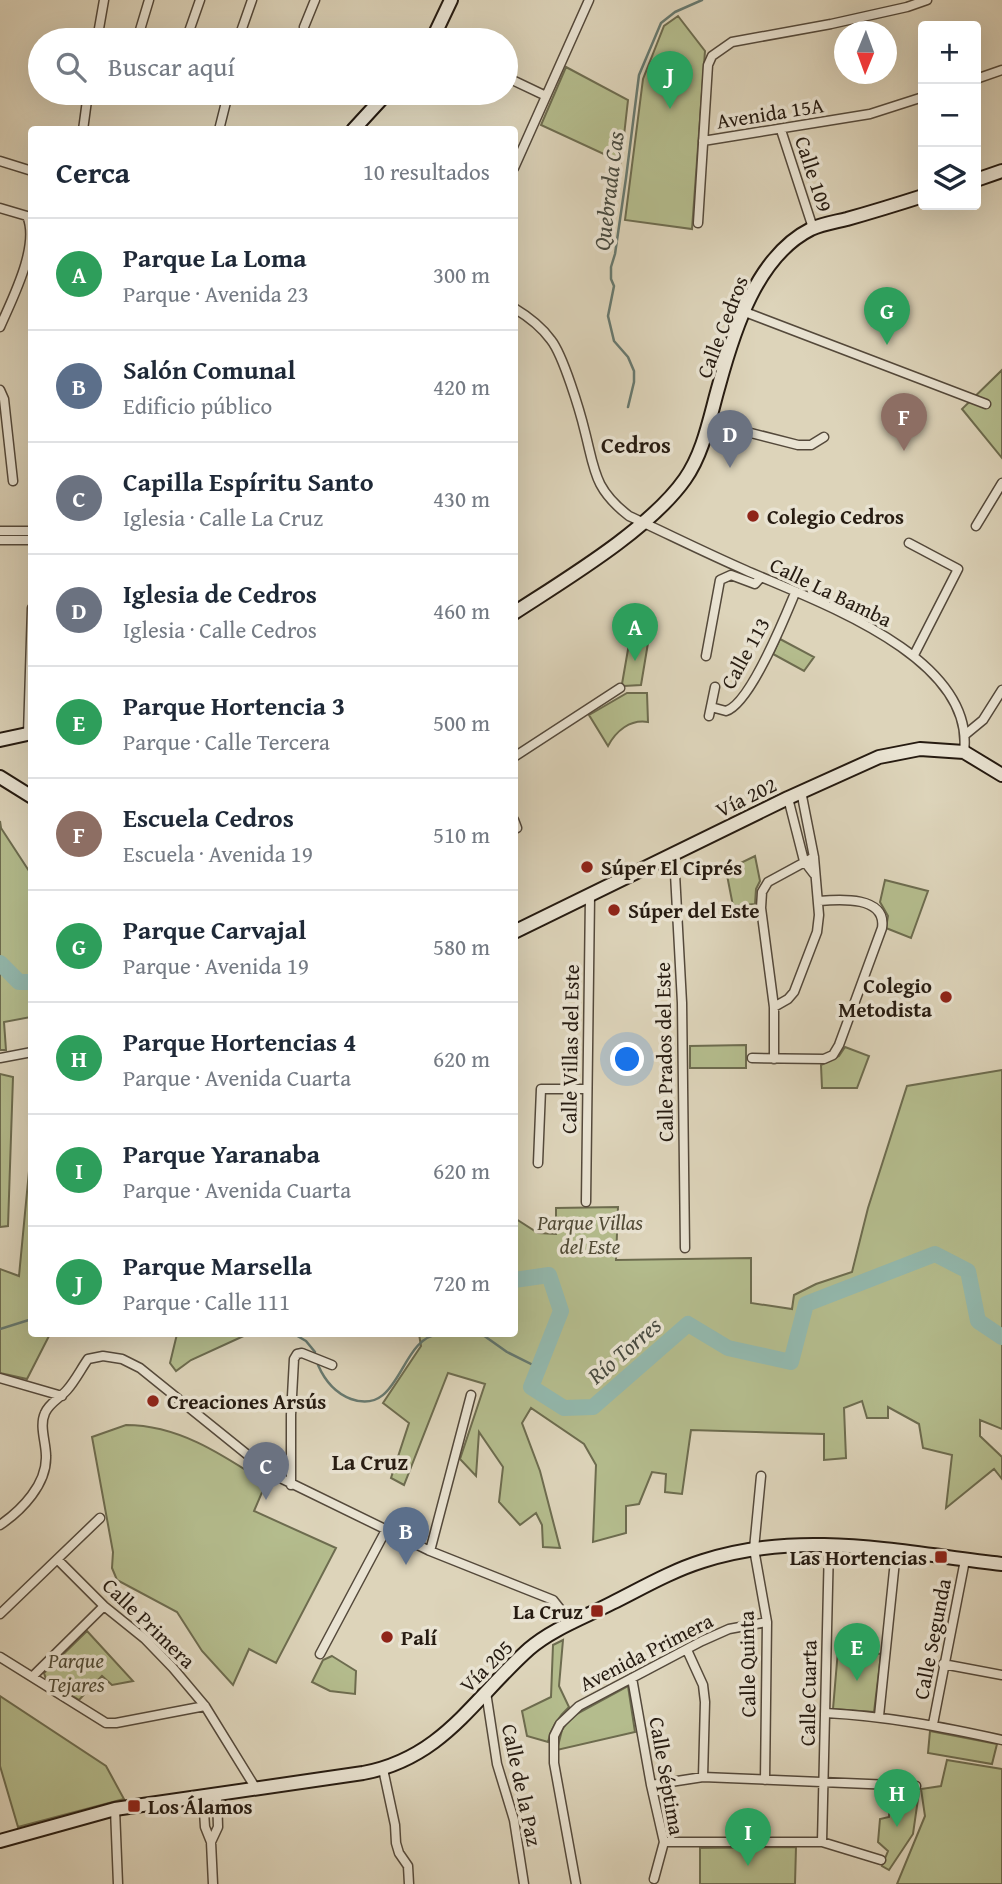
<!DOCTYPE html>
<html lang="es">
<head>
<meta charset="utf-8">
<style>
  body { margin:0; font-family:"Gentium Book Plus",serif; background:#f2f2f3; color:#1f2937 }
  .controls { position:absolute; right:21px; top:21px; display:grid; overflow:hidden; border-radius:7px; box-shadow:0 7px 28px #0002 }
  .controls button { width:63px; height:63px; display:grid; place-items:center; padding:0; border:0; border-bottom:2px solid #e0e1e3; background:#fff; color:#1f2937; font:35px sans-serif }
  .compass { position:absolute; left:834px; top:21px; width:63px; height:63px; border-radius:50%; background:#fff; box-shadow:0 7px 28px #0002; rotate:181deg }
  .you { position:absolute; left:628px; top:1060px; width:24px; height:24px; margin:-18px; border:5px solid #fff; border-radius:50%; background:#1a73e8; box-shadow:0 0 0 10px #1a73e833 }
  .badge { display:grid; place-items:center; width:46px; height:46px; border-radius:50%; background:#8f2418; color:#fff; font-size:23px; font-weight:700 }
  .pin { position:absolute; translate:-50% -58px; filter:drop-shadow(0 2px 4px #0008) }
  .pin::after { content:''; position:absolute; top:37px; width:24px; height:21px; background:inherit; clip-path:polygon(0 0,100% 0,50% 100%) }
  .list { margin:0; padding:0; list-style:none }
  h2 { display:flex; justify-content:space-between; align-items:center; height:91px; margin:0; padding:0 28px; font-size:30px }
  h2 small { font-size:23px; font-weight:400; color:#747a83 }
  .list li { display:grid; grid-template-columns:46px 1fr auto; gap:21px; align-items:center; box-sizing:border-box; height:112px; padding:0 28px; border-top:2px solid #e0e1e3 }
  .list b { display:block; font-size:26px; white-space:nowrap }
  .list p { margin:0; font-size:23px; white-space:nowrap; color:#747a83 }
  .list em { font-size:23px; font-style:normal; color:#747a83 }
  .icon { flex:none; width:38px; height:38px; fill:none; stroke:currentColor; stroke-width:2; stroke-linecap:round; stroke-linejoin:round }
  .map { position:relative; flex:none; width:1002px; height:1884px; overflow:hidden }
  .search { position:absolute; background:#fff; box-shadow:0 7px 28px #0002; left:28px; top:28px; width:490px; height:77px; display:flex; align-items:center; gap:18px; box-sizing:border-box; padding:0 24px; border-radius:38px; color:#747a83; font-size:26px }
  .panel { position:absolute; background:#fff; box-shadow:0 7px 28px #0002; left:28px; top:126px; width:490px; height:1211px; border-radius:7px }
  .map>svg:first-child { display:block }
  .green { fill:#b4bc8d; stroke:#6d6c4f; stroke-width:2 }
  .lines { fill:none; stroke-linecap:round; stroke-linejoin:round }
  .stream { stroke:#67796f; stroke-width:2.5 }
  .river { stroke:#93b8ad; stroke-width:16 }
  .street-casing { stroke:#54493b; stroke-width:11 }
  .secondary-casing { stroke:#261b11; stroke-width:16 }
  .street { stroke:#e9e3d2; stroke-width:8 }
  .secondary { stroke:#e9e3d2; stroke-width:12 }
  .poi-dot { fill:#8f2418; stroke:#e9e3d2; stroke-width:2.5 }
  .labels { text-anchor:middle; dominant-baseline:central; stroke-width:7; stroke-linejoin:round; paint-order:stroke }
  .street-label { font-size:21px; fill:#261b11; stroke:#e9e3d2 }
  .poi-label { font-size:21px; font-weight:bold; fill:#261b11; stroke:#e9e3d2; text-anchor:start }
  .park-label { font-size:21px; font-style:italic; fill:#514b36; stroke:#e9e3d2 }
  .water-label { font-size:23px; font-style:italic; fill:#474a40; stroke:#e9e3d2 }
  .neighbourhood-label { font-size:23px; font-weight:bold; fill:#261b11; stroke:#e9e3d2 }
</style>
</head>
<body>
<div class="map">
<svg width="1002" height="1884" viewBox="0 0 1002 1884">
  <rect width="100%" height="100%" fill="#ddd4ba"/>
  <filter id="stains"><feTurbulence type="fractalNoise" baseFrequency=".00286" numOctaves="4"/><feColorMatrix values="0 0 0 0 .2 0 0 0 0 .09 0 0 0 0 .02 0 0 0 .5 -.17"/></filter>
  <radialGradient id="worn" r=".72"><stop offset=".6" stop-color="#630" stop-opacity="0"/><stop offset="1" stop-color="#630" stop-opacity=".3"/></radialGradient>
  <!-- green -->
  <path class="green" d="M678,16L705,51L692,229L625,220L643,79L664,26Z
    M566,67L628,100L621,162L541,125Z
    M1002,370V458L962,409Z
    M649,637L641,685L624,686L622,684L630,638Z
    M780,639L814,657L804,671L773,654Z
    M627,693H647L648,722C630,719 616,731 608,746L589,715Z
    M0,821L1,828L31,874V1017L4,1022L6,1050H0Z
    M755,856L760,881L756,889L755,904L733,906L726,870Z
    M885,880L928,891L911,938L886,928L888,916L880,902Z
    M746,1045V1068H690V1046Z
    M845,1047L869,1056L857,1088H822L821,1065L839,1056Z
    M1002,1070V1429L980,1420V1436L1002,1457V1479L994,1469L946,1508L952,1455L923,1448L919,1424L888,1407V1418H867L862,1401L844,1408L846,1458L824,1460V1434L691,1430L682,1494L665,1492L666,1474L652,1472L639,1504L626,1506V1533L593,1542L596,1465L584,1444L531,1408L522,1423L540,1471L560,1548L543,1547L542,1525L536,1513L520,1525L499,1502L503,1467L479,1432L476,1476L460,1459L485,1384L448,1373L404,1485L391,1478L409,1423L383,1403L421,1346L419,1334H514L515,1220L516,1219L538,1233L556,1234V1208L618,1207L616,1260L751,1258V1303L792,1309L794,1295L816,1284L852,1272L868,1208L907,1086Z
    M0,1074L13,1077L8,1226L0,1227Z
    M31,1150L32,1334H50L27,1379L0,1373V1269L19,1276Z
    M177,1334H248L191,1360L176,1371L170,1363Z
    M126,1425C179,1425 223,1455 266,1483L254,1511L336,1548L276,1663L249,1649L233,1685L202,1651L177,1612L117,1580L112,1568L113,1552L92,1437Z
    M87,1631L133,1681L112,1685L102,1676L79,1700L46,1679L44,1673Z
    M563,1640L559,1686L569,1707C558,1717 551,1727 548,1742L527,1736L522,1711L551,1697L553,1645Z
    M838,1650L881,1654L874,1712L833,1709Z
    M332,1656L356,1671L355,1694L330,1691L312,1682L323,1660Z
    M628,1686L635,1732L557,1750L562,1730L571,1717Z
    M0,1696L106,1766L124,1799L18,1827L0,1766Z
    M930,1731L997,1744L992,1764L928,1753Z
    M947,1760L1002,1769V1884H897L925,1816L921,1789L941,1786Z
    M896,1789L919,1792L913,1834L889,1870L882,1866L888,1851L878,1842L880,1819L889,1817L890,1791Z
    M796,1847L795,1884H700V1848Z"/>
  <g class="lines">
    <!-- stream -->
    <path class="stream" d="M628,407L634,382V371L628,357L614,341L608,316L614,286L611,279V267L615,254L626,178L639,75L661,23L675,12L702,0
      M0,1329L32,1319
      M294,1334L306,1341L315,1352
      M470,1334L483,1335L507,1352L539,1368
      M318,1365C325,1381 335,1393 351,1399C401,1417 399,1338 439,1334"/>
    <!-- river -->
    <path class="river" d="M0,963L19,982H32
      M514,1280L549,1275L561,1311L531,1387L564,1408L593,1407L688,1324L728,1348L791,1362L806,1304L935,1254L968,1271L978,1321L1002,1337"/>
    <defs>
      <path id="street" d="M304,27L315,0
        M97,40L104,0
        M137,40L149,0
        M186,40L200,0
        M238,40L252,0
        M506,77L546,96
        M976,79L1002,70
        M83,130L88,93
        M219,130L226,102L224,93
        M781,130L813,228
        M703,141L870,114L923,97
        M0,161L32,171
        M514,168L589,0
        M0,208L27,216C40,246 12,299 0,327
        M698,223L708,65L712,56L732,42L831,24L907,7L927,0
        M514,308C529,317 541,326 551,340C563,355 580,411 585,432C595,471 594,489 629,516C668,534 706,553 745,570C815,601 976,656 964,752
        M745,312L986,404
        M0,390L4,399L13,481
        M708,422L798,445H811L824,437
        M976,526L1002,483
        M0,531H32
        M0,540H32
        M909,543L958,569L914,655
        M706,656L720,580L731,575L755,584L761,577
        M711,707L726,711C750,704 785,617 795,593
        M709,716L715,687
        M28,734L32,608
        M966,734L983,720L1002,690
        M514,757L620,688
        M788,798L804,861L814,874
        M514,820L517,828
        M674,855L682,1003L685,1248
        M774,1007L788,999L794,992L817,932L819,915L814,857L801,791
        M0,1058L32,1052
        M752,1058L824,1059L833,1055L839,1045L882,928C887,896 840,899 819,901
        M774,1059V1007L761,908L762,892L768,882L814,857
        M538,1163L541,1089H586
        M586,1202L590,896
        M0,1378L62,1396
        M761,1476L754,1549L767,1622L765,1780
        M291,1485V1415L294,1359L297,1354L302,1353L332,1365
        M0,1525C22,1510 47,1484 46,1456C46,1442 39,1426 45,1413C49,1403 60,1398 67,1390C75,1381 81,1369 88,1359L103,1356L122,1359L140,1368L270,1473L430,1551L553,1600L572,1624
        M430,1551L471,1395
        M58,1560L104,1606L145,1639L173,1668L205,1706L255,1787
        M0,1614L100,1518
        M687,1650L703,1685L705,1702L703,1777
        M320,1654L386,1530
        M0,1657L106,1723H116L205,1706
        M943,1664L1002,1675
        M32,1677L104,1606
        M632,1678L651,1785L664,1842L654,1879
        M486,1692L497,1764L514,1820L524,1884
        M826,1713C886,1716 943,1727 1002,1740
        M879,1716L896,1551
        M933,1724L965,1560
        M383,1769L395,1825L396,1843L399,1853L408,1866L409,1884
        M651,1785L703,1777L916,1786
        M203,1796L205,1827L211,1842L213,1884
        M115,1809L118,1884
        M211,1842L218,1827L217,1794
        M664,1842H822L881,1860
        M822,1842L829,1545
        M576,1884L554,1763V1736L560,1724L579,1706L702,1641L729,1629L767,1622"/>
      <path id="secondary" d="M432,40L451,0
        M353,130L387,93
        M976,180L1002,171
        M514,613C566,579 650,529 685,479C704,452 710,416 719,385C734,330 757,256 811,229C822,224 835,222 847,219C872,212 898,204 923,196
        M0,740L32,733
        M0,777L32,797
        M514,932L788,798L879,757L920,749L964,752L1002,775
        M0,1841L115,1809L363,1773C443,1758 473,1699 529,1649C552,1629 585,1617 612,1603C642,1588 671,1571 703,1561C801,1529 903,1553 1002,1564"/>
    </defs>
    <!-- street casing -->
    <use href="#street" class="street-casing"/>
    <!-- secondary casing -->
    <use href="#secondary" class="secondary-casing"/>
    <!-- street -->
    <use href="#street" class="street"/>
    <!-- secondary -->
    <use href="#secondary" class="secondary"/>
  </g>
  <!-- markers -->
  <g class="poi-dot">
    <circle cx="753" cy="516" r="7"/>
    <circle cx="587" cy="867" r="7"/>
    <circle cx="614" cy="910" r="7"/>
    <circle cx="946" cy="997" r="7"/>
    <circle cx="153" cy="1401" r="7"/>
    <rect x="934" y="1550" width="14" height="14" rx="3.5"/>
    <rect x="590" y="1604" width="14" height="14" rx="3.5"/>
    <circle cx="387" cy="1637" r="7"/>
    <rect x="127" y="1799" width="14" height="14" rx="3.5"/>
  </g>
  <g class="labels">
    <!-- street labels -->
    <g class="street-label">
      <text transform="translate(770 113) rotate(-9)">Avenida 15A</text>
      <text transform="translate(814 174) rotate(72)">Calle 109</text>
      <text transform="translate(722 327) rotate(-69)">Calle Cedros</text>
      <text transform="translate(831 592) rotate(26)">Calle La Bamba</text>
      <text transform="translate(745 653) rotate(-61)">Calle 113</text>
      <text transform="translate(746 797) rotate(-26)">Vía 202</text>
      <text transform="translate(570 1049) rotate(-89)">Calle Villas del Este</text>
      <text transform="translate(664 1052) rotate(-91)">Calle Prados del Este</text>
      <text transform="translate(149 1623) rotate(44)">Calle Primera</text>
      <text transform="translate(932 1639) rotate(-79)">Calle Segunda</text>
      <text transform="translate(646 1652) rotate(-27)">Avenida Primera</text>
      <text transform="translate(747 1664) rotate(-91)">Calle Quinta</text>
      <text transform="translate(486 1666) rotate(-45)">Vía 205</text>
      <text transform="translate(808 1693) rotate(-89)">Calle Cuarta</text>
      <text transform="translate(667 1776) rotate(80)">Calle Séptima</text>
      <text transform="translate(522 1785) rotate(78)">Calle de la Paz</text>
    </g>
    <!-- poi labels -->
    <g class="poi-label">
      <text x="767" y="516">Colegio Cedros</text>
      <text x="601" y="867">Súper El Ciprés</text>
      <text x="628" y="910">Súper del Este</text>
      <text x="932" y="985" text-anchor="end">Colegio<tspan x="932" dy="24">Metodista</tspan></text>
      <text x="167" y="1401">Creaciones Arsús</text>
      <text x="927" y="1557" text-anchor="end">Las Hortencias</text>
      <text x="583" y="1611" text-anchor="end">La Cruz</text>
      <text x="401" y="1637">Palí</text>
      <text x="148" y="1806">Los Álamos</text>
    </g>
    <!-- park labels -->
    <g class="park-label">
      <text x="590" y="1222">Parque Villas<tspan x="590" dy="24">del Este</tspan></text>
      <text x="76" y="1660">Parque<tspan x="76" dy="24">Tejares</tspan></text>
    </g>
    <!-- water labels -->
    <g class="water-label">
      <text transform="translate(608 191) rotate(-83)">Quebrada Cas</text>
      <text transform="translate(624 1350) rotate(-41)">Río Torres</text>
    </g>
    <!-- neighbourhood labels -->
    <g class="neighbourhood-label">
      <text x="636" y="444">Cedros</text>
      <text x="370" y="1461">La Cruz</text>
    </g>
  </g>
  <rect width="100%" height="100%" filter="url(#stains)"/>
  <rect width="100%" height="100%" fill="url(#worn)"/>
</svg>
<div class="controls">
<button>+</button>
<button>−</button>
<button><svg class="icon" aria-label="layers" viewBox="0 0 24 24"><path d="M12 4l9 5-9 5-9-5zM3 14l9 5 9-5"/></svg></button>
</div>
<svg class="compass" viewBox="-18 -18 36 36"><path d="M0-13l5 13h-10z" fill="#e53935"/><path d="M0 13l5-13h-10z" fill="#747a83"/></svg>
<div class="you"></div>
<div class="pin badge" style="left:635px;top:661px;background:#2e9e5b">A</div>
<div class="pin badge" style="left:406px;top:1565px;background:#5c6f8a">B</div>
<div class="pin badge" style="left:266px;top:1500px;background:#6b7280">C</div>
<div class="pin badge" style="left:730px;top:468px;background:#6b7280">D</div>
<div class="pin badge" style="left:857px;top:1681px;background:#2e9e5b">E</div>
<div class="pin badge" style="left:904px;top:451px;background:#8d6e63">F</div>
<div class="pin badge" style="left:887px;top:345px;background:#2e9e5b">G</div>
<div class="pin badge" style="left:897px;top:1827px;background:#2e9e5b">H</div>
<div class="pin badge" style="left:748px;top:1866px;background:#2e9e5b">I</div>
<div class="pin badge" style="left:670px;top:109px;background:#2e9e5b">J</div>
<div class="search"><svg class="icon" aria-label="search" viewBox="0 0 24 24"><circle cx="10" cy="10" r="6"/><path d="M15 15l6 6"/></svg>Buscar aquí</div>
<section class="panel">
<h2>Cerca<small>10 resultados</small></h2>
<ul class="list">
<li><span class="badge" style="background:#2e9e5b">A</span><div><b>Parque La Loma</b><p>Parque · Avenida 23</p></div><em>300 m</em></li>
<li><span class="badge" style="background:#5c6f8a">B</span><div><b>Salón Comunal</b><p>Edificio público</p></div><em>420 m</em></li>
<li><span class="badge" style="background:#6b7280">C</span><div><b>Capilla Espíritu Santo</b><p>Iglesia · Calle La Cruz</p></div><em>430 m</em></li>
<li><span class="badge" style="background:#6b7280">D</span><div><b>Iglesia de Cedros</b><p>Iglesia · Calle Cedros</p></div><em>460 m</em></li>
<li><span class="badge" style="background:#2e9e5b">E</span><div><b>Parque Hortencia 3</b><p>Parque · Calle Tercera</p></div><em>500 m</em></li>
<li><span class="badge" style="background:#8d6e63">F</span><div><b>Escuela Cedros</b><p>Escuela · Avenida 19</p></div><em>510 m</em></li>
<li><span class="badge" style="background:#2e9e5b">G</span><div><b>Parque Carvajal</b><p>Parque · Avenida 19</p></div><em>580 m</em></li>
<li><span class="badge" style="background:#2e9e5b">H</span><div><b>Parque Hortencias 4</b><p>Parque · Avenida Cuarta</p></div><em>620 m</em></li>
<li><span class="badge" style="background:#2e9e5b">I</span><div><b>Parque Yaranaba</b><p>Parque · Avenida Cuarta</p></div><em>620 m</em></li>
<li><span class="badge" style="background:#2e9e5b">J</span><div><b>Parque Marsella</b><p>Parque · Calle 111</p></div><em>720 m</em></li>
</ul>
</section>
</div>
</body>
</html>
